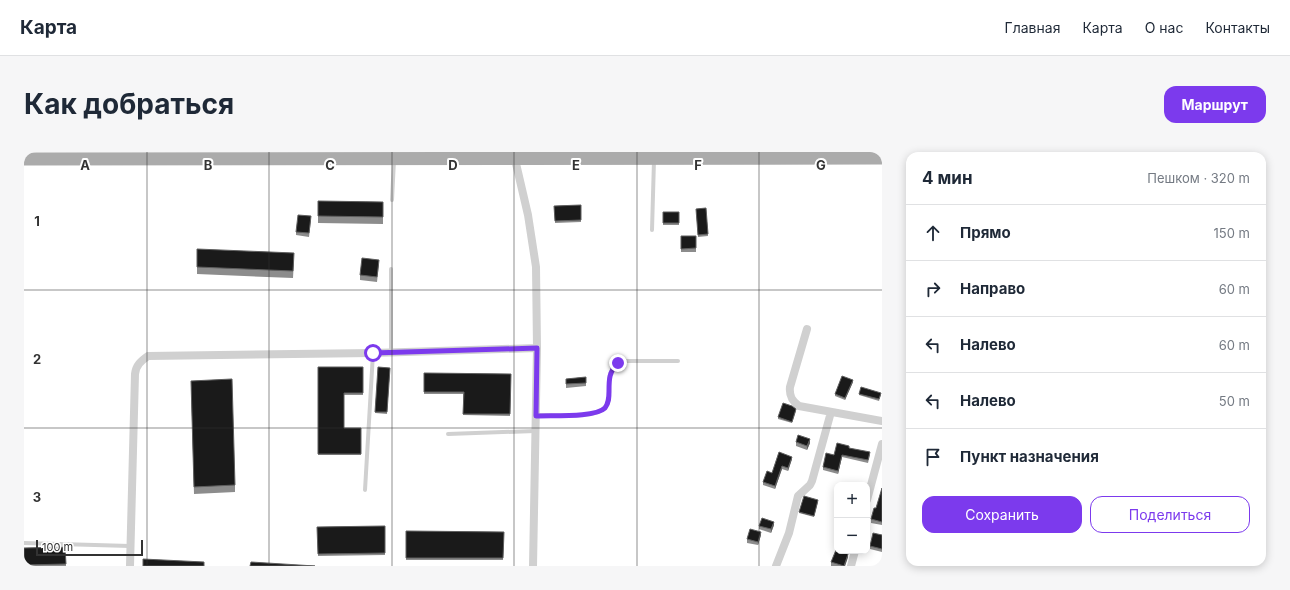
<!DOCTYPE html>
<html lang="ru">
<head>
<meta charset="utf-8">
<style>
  body { margin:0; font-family:Inter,sans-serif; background:#f6f6f7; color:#1f2937 }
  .controls { position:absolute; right:12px; bottom:12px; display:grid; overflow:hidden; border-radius:8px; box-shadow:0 2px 10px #0003 }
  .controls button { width:36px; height:36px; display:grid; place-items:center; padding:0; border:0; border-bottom:1px solid #e0e1e3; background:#fff; color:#1f2937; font:20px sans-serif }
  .scale { position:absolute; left:12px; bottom:10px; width:107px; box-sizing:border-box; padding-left:4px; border:2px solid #333; border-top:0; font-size:11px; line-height:14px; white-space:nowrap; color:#333; -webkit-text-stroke:3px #fff; paint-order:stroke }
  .stop { position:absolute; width:12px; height:12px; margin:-9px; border:3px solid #7c3aed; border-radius:50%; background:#fff }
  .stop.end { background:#7c3aed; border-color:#fff; box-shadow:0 1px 4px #0008 }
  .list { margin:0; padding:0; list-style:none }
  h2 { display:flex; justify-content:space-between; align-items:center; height:52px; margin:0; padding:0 16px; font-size:17px }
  h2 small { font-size:13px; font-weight:400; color:#747a83 }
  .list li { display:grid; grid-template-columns:26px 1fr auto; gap:12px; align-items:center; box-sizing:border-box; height:56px; padding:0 16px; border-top:1px solid #e0e1e3 }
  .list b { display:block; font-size:15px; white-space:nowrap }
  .list em { font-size:13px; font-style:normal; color:#747a83 }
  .actions { display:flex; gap:8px; padding:12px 16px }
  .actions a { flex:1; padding:9px 0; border:1px solid #7c3aed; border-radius:12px; text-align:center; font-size:14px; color:#7c3aed }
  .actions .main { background:#7c3aed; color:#fff }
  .icon { flex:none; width:22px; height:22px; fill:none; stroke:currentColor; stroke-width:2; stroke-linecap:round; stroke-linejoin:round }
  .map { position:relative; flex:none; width:858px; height:414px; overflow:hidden; border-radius:12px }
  header { display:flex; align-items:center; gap:24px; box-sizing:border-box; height:56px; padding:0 20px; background:#fff; border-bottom:1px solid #e0e1e3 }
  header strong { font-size:19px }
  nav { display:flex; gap:22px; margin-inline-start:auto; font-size:14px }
  .intro { display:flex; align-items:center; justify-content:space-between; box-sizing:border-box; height:96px; padding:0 24px }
  h1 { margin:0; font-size:28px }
  .button { padding:10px 18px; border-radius:12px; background:#7c3aed; color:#fff; font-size:14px; font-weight:700 }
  main { display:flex; gap:24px; padding:0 24px }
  aside { flex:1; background:#fff; border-radius:12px; box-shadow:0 2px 10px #0003 }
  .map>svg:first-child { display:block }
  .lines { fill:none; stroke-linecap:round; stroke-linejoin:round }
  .service { stroke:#d0d0d0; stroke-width:4 }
  .minor { stroke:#d0d0d0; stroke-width:8 }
  .primary { stroke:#ababab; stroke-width:13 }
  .wall { fill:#8c8c8c }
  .shaded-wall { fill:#5f5f5f }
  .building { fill:#1a1a1a; stroke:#5f5f5f }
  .route { stroke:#7c3aed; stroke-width:5 }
  .grid { fill:none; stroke:#333; stroke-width:1; stroke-opacity:0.55 }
  .grid-label { font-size:13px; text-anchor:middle; font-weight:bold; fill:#333; stroke:#fff; stroke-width:4; stroke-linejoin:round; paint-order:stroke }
</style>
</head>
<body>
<header>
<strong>Карта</strong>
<nav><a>Главная</a><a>Карта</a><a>О нас</a><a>Контакты</a></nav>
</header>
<div class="intro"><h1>Как добраться</h1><a class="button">Маршрут</a></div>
<main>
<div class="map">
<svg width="858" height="414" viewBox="0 0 858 414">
  <rect width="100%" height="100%" fill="#fff"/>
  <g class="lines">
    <!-- service -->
    <path class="service" d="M368,48L370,8
      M628,78L630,8
      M367,117V200
      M512,263C526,263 564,266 576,259C597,248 571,220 600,209H654
      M424,282L511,279
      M341,338L349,201
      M0,391L106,394"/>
    <!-- minor -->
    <path class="minor" d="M490,3L504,63L512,115L513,196L509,414
      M783,177L766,235C765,244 768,249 775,254L858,269
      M843,348L858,292
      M106,414L111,222C112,213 117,209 124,204L349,201L513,196
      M752,414L765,381L774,344L786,333L788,329L807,260
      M827,414L831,399"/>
    <!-- primary -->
    <path class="primary" d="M0,7L858,6"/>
  </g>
  <!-- wall -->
  <path class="wall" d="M294,49L359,50V72L294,71Z
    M557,53V70L531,71L530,54Z
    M682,56L684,84L674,85L672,57Z
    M639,60H655V73H639Z
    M287,68L285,85L272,83V80Z
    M657,84H672V100H657Z
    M173,97L270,108L269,126L173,122Z
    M355,112L353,130L336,128V123Z
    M294,215H339V243H320V276H337V303H294Z
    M354,215L366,216L363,262L351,261Z
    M400,221L487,222L486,264L439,263V242H400Z
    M562,225V234L542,236V227Z
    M829,230L821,248L811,244V242Z
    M167,235L211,333V340L170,342Z
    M835,242L857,243L855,249L835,243Z
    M772,259L768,271L754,267V265Z
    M772,290L786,291L783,298L772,294Z
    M825,296L846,303L844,311L818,305L814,322L799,318V315L810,303Z
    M768,307L764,319L758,317L751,337L739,333V330L748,321Z
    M858,336V373L847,371V367L852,356Z
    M794,350L790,365L775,361V360Z
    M750,373L747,381L735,377V374Z
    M361,374V403L294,404L293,375Z
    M382,379L480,380L479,408H382Z
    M737,383L734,393L723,391V387Z
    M858,383V400L846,397V394Z
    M41,395L42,414H0V396Z
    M824,405L821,414H807V410Z"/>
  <!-- shaded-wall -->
  <path class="shaded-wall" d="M829,228V230L821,248V246Z
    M786,287V291L783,298V294Z
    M818,303V305L814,322V319Z
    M768,305V307L764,319V316Z
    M758,314V317L751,337V334Z
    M750,370V373L747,381V377Z
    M737,380V383L734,393V390Z
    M824,402V405L821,414H820Z"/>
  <!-- building -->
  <path class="building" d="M294,49L359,50V65L294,64Z
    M557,53V68L531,69L530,54Z
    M682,56L684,82L674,83L672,57Z
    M639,60H655V71H639Z
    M274,63L287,64L285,81L272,80Z
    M657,84H672V96L657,97Z
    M173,97L270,101L269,119L173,115Z
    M338,106L355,108L353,125L336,123Z
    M294,215H339V241H320V276H337V302H294Z
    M354,215L366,216L363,260H351Z
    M400,221L487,222L486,262H439L440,240H400Z
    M818,224L829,228L821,246L811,242Z
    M562,225V231L542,232V227Z
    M208,227L211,333L170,335L167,229Z
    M837,235L857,241L855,247L835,242Z
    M759,251L768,254L772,257L768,270L754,265Z
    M774,283L786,287L783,294L772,290Z
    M813,291L825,294V296L846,300L844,308L818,303L814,319L799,315L802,301L810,303Z
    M755,300L768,305L764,316L758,314L751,334L739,330L743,319L748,321Z
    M858,336V370L847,367L850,356H852Z
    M780,344L794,348L790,364L775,360Z
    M738,366L750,370L747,377L735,374Z
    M361,374V401L294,402L293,375Z
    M726,377L737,380L734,390L723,387Z
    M382,379L480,380L479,406H382Z
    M849,381L858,383V397L846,394Z
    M41,395L42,412L0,413V396Z
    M812,398H813V399H815L824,402L820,414L807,410Z
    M119,407L180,410V414H119Z
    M227,410L291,414H226Z"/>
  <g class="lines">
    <!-- route -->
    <path class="route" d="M349,201L513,196L512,264C527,263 571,266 581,256C585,251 585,245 585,239C585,227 585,220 594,211"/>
  </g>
  <!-- grid -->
  <path class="grid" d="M123,0V414M245,0V414M368,0V414M490,0V414M613,0V414M735,0V414M0,138H858M0,276H858"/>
  <g class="grid-label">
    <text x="61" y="18">A</text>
    <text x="184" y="18">B</text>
    <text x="306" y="18">C</text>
    <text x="429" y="18">D</text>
    <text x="552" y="18">E</text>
    <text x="674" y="18">F</text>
    <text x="797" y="18">G</text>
    <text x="13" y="74">1</text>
    <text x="13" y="212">2</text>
    <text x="13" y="350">3</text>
  </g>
</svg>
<div class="controls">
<button>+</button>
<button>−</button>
</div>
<div class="scale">100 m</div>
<div class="stop" style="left:349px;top:201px"></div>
<div class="stop end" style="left:594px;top:211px"></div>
</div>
<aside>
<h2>4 мин<small>Пешком · 320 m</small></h2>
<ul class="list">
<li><svg class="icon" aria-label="ahead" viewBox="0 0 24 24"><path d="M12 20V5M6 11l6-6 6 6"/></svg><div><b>Прямо</b></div><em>150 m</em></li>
<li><svg class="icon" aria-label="right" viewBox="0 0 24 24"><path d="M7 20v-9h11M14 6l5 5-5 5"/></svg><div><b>Направо</b></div><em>60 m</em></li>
<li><svg class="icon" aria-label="left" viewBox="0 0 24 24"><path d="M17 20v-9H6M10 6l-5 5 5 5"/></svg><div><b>Налево</b></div><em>60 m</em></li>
<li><svg class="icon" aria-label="left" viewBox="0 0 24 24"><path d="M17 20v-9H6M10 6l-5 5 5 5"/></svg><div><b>Налево</b></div><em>50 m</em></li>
<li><svg class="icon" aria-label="arrive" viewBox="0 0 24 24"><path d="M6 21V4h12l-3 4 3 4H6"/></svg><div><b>Пункт назначения</b></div></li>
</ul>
<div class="actions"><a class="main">Сохранить</a><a>Поделиться</a></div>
</aside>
</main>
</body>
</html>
